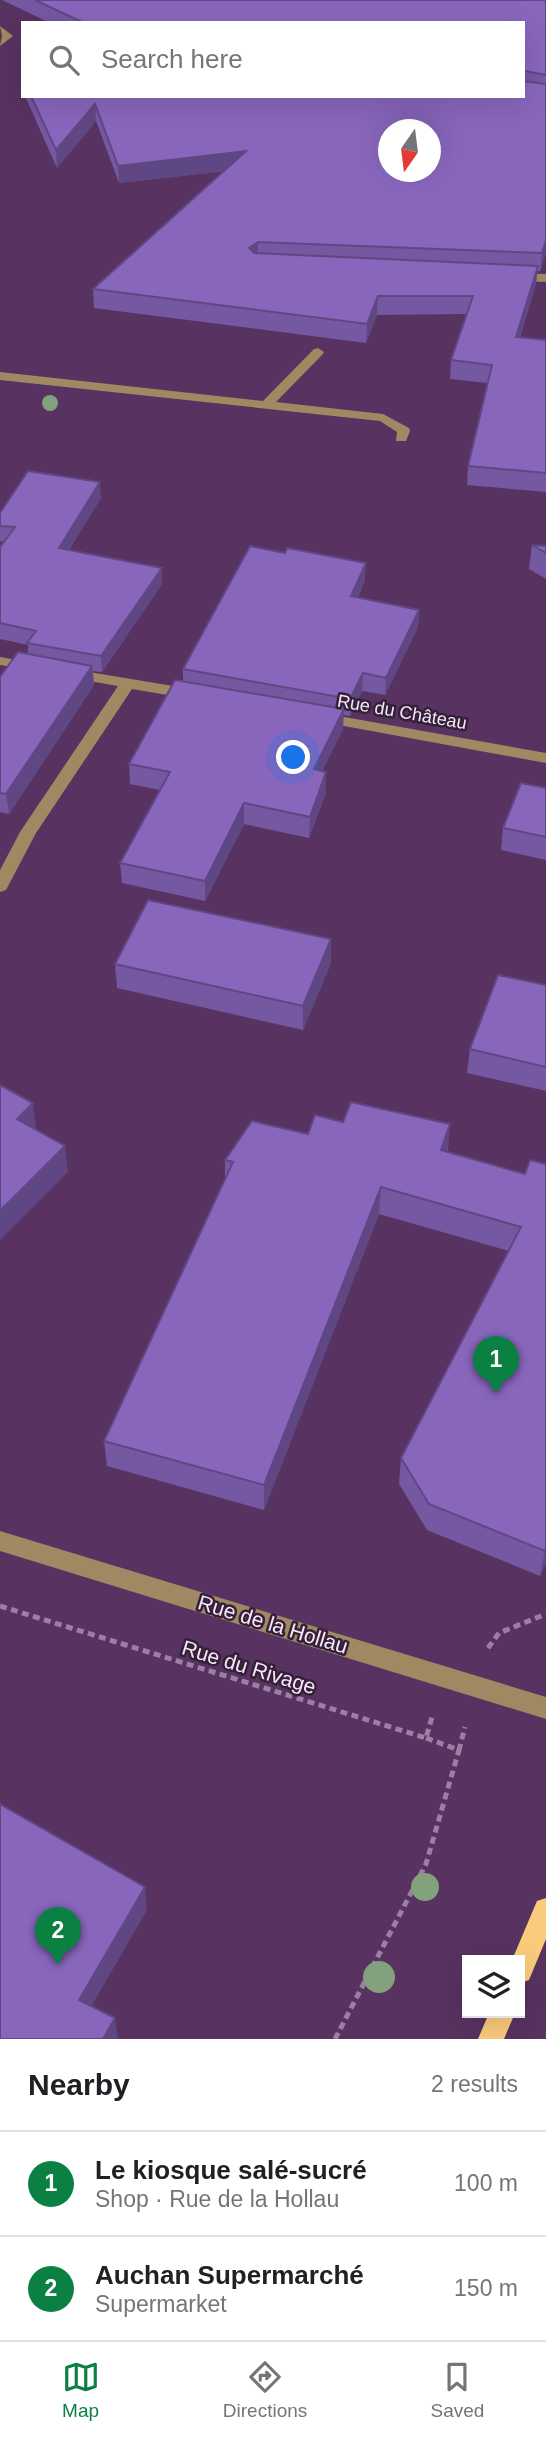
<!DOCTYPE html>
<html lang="en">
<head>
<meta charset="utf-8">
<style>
  body { margin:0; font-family:Arial,sans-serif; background:#f6f6f6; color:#202124 }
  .controls { position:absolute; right:21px; bottom:21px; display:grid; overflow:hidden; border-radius:0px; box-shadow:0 7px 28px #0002 }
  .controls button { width:63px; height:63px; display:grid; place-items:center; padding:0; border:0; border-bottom:2px solid #e0e0e0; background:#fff; color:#202124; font:35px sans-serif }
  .compass { position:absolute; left:378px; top:119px; width:63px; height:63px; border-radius:50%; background:#fff; box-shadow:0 7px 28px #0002; rotate:194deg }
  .you { position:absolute; left:294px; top:758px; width:24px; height:24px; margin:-18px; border:5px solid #fff; border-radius:50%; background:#1a73e8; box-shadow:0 0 0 10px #1a73e833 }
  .badge { display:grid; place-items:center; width:46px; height:46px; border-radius:50%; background:#0b8043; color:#fff; font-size:23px; font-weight:700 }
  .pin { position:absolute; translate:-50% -58px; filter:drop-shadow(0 2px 4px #0008) }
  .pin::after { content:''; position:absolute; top:37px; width:24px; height:21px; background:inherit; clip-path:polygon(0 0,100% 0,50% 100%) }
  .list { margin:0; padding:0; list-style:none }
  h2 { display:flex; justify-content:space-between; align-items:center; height:91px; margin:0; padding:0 28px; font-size:30px }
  h2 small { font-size:23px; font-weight:400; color:#757577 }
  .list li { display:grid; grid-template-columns:46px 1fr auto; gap:21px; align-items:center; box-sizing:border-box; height:105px; padding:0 28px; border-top:2px solid #e0e0e0 }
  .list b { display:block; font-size:26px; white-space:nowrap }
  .list p { margin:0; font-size:23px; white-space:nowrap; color:#757577 }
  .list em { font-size:23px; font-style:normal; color:#757577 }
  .icon { flex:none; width:38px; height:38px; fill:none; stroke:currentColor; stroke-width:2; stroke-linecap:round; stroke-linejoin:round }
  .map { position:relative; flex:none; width:546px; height:2039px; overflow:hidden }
  .search { position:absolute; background:#fff; box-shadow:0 7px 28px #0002; left:21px; right:21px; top:21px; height:77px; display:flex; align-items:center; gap:18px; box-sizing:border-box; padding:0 24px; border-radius:0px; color:#757577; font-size:26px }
  .sheet { height:301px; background:#fff }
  nav { display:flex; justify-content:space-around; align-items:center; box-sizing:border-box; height:98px; border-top:2px solid #e0e0e0; background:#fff; font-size:19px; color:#757577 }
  nav a { display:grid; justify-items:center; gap:4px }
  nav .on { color:#0b8043 }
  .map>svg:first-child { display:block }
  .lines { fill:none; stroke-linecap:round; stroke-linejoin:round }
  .path { stroke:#9d7fa3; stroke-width:5; stroke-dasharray:7 4.5; stroke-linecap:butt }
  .minor { fill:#9f8862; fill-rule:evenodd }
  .major { fill:#f9cb7b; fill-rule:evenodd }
  .tree { fill:#82a17c }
  .wall { fill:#7558a2 }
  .shaded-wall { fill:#5f4784 }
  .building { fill:#8866bc; stroke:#5f4784; stroke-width:2; fill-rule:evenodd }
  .labels { text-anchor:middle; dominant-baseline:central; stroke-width:5; stroke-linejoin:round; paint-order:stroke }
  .street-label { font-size:18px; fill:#f9e6fd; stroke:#332237 }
  .near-street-label { font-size:21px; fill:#f9e6fd; stroke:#332237 }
</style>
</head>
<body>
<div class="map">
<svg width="546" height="2039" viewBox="0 0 546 2039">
  <rect width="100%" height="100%" fill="#583260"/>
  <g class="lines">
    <!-- path -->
    <path class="path" d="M0,1606L426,1738L432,1717
      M488,1648L499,1633L546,1614
      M426,1738L459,1750L465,1727
      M335,2039L426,1864L459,1750"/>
    <!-- minor -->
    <path class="minor" d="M0,26L13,36L0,46L2,36Z
      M546,274V282L514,281L508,277L514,273Z
      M318,348L324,352L322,355L276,402L383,414L409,428L410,431L406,441H396L397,432L380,421L0,380V372L263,401L314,349Z
      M0,657L38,664L40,667L33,671L0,665Z
      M71,669L191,689L198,694L191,699L132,689L36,833L6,890L0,892V870L20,832L118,686L66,677L64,674Z
      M322,713L546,753V763L317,721L314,718Z
      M0,1531L546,1697V1719L0,1551Z"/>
    <!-- major -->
    <path class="major" d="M546,1898V1939L529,1980L520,1983V1960H512L537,1901Z
      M489,2013H515L504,2039H478Z"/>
  </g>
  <!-- trees -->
  <g class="tree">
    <circle cx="50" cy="403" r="8"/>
    <circle cx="425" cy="1887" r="14"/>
    <circle cx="379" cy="1977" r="16"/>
  </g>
  <!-- wall -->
  <path class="wall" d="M2,0H546V252L540,271H537L536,284L520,337L546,340V492L467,485L468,466L487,383L450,379L451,360L467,314L377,315L366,343L94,308L93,289L224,171L119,183L96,121L57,168L25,96H523V23H50Z
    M101,498L69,550L162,568V584L102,672L93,671L94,685L9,814L0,812V677L28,654V645L0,639V547L4,542L0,541V513Z
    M532,545L546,546V579L529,569Z
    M365,580L358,597L419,610L418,627L385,695L362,691L350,716L343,715V729L322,771L326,772V792L309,838L244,824L205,901L122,883L120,863L160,790L130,784L129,764L183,681V669Z
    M546,788V860L501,850L503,828Z
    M331,939V963L303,1030L117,988L115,964Z
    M546,985V1091L467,1073L470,1049Z
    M308,1134L447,1151L525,1174L546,1563L540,1576L427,1530L399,1484L401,1458L509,1251L379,1214L264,1510L107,1466L104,1441L225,1178V1160Z"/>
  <!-- shaded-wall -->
  <path class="shaded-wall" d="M95,104L96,121L57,168L56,150Z
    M246,151L247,169L119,183L118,166Z
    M546,240V252L540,271L542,253Z
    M258,242V260L249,248Z
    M538,266L536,284L514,355L516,337Z
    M378,296L377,315L366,343L367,324Z
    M100,482L101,498L60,564L59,548Z
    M366,563L365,580L351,613V596Z
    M162,568V584L102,672L101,656Z
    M419,610L418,627L385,695L386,678Z
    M92,666L94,685L9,814L6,794Z
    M363,673L362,691L350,716V699Z
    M344,709L343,729L313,790L314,769Z
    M326,772V792L309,838L310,817Z
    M244,803V824L205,901V881Z
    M331,939V963L303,1030V1006Z
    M33,1103L36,1129L20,1144L17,1119Z
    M450,1124L448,1151L441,1150Z
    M65,1146L68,1172L0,1240V1211Z
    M381,1187L379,1214L264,1510V1485Z
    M546,1548V1563L540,1576L545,1551Z
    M145,1887L147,1910L83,2021L79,2000Z
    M115,2018L118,2039H103Z"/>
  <!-- building -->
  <path class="building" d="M35,0H546V75L525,71L523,72V23H84Z
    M523,81L546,84V240L542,253L258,242L249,248L254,253L538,266L516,337L546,340V473L468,466L492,365L451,360L473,296H378L367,324L93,289L246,151L118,166L95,104L56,150L31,96H523ZM388,130H430V172H388Z
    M28,471L100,482L59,548L162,568L101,656L27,643L36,631L0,623V547L15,527L0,526V513Z
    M532,545L546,546V553Z
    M250,546L285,553L287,548L366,563L351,596L419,610L386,678L363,673L350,699L183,669Z
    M18,652L92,666L6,794L0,793V677Z
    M175,680L344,709L314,769L326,772L310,817L244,803L205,881L120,863L170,772L129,764Z
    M521,783L546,788V837L503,828Z
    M148,900L331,939L303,1006L115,964Z
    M498,975L546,985V1067L470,1049Z
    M0,1085L33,1103L17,1119L65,1146L0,1211Z
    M351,1102L450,1124L441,1150L525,1174L530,1160L546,1164V1548L545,1551L429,1504L401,1458L521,1227L381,1187L264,1485L104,1441L233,1162L225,1160L252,1121L308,1134L315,1115L343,1122Z
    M0,1804L145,1887L79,2000L115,2018L103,2039H0Z"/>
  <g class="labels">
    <!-- street labels -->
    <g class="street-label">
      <text transform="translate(402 712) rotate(10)">Rue du Château</text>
    </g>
    <!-- near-street labels -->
    <g class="near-street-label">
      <text transform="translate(273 1624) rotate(17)">Rue de la Hollau</text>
      <text transform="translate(249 1667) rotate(17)">Rue du Rivage</text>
    </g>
  </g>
</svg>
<div class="controls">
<button><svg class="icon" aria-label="layers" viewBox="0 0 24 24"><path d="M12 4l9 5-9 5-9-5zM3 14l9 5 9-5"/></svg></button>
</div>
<svg class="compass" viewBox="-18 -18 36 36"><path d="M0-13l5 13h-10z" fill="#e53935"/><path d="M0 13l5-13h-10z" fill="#757577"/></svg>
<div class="you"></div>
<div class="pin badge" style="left:496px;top:1394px">1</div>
<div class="pin badge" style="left:58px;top:1965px">2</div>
<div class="search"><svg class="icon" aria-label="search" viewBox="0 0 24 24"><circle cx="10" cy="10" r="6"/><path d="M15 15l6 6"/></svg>Search here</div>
</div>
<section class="sheet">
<h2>Nearby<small>2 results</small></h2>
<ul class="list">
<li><span class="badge">1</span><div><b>Le kiosque salé-sucré</b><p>Shop · Rue de la Hollau</p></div><em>100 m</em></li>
<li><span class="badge">2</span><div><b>Auchan Supermarché</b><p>Supermarket</p></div><em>150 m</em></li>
</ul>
</section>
<nav>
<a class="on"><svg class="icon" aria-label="map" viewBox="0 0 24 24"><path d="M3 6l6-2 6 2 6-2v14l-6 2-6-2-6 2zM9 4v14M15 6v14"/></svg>Map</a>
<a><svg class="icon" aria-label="directions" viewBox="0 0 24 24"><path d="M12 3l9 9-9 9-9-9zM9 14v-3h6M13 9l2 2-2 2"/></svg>Directions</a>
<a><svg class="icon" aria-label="saved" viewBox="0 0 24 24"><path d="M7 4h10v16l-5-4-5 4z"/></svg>Saved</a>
</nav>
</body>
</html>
